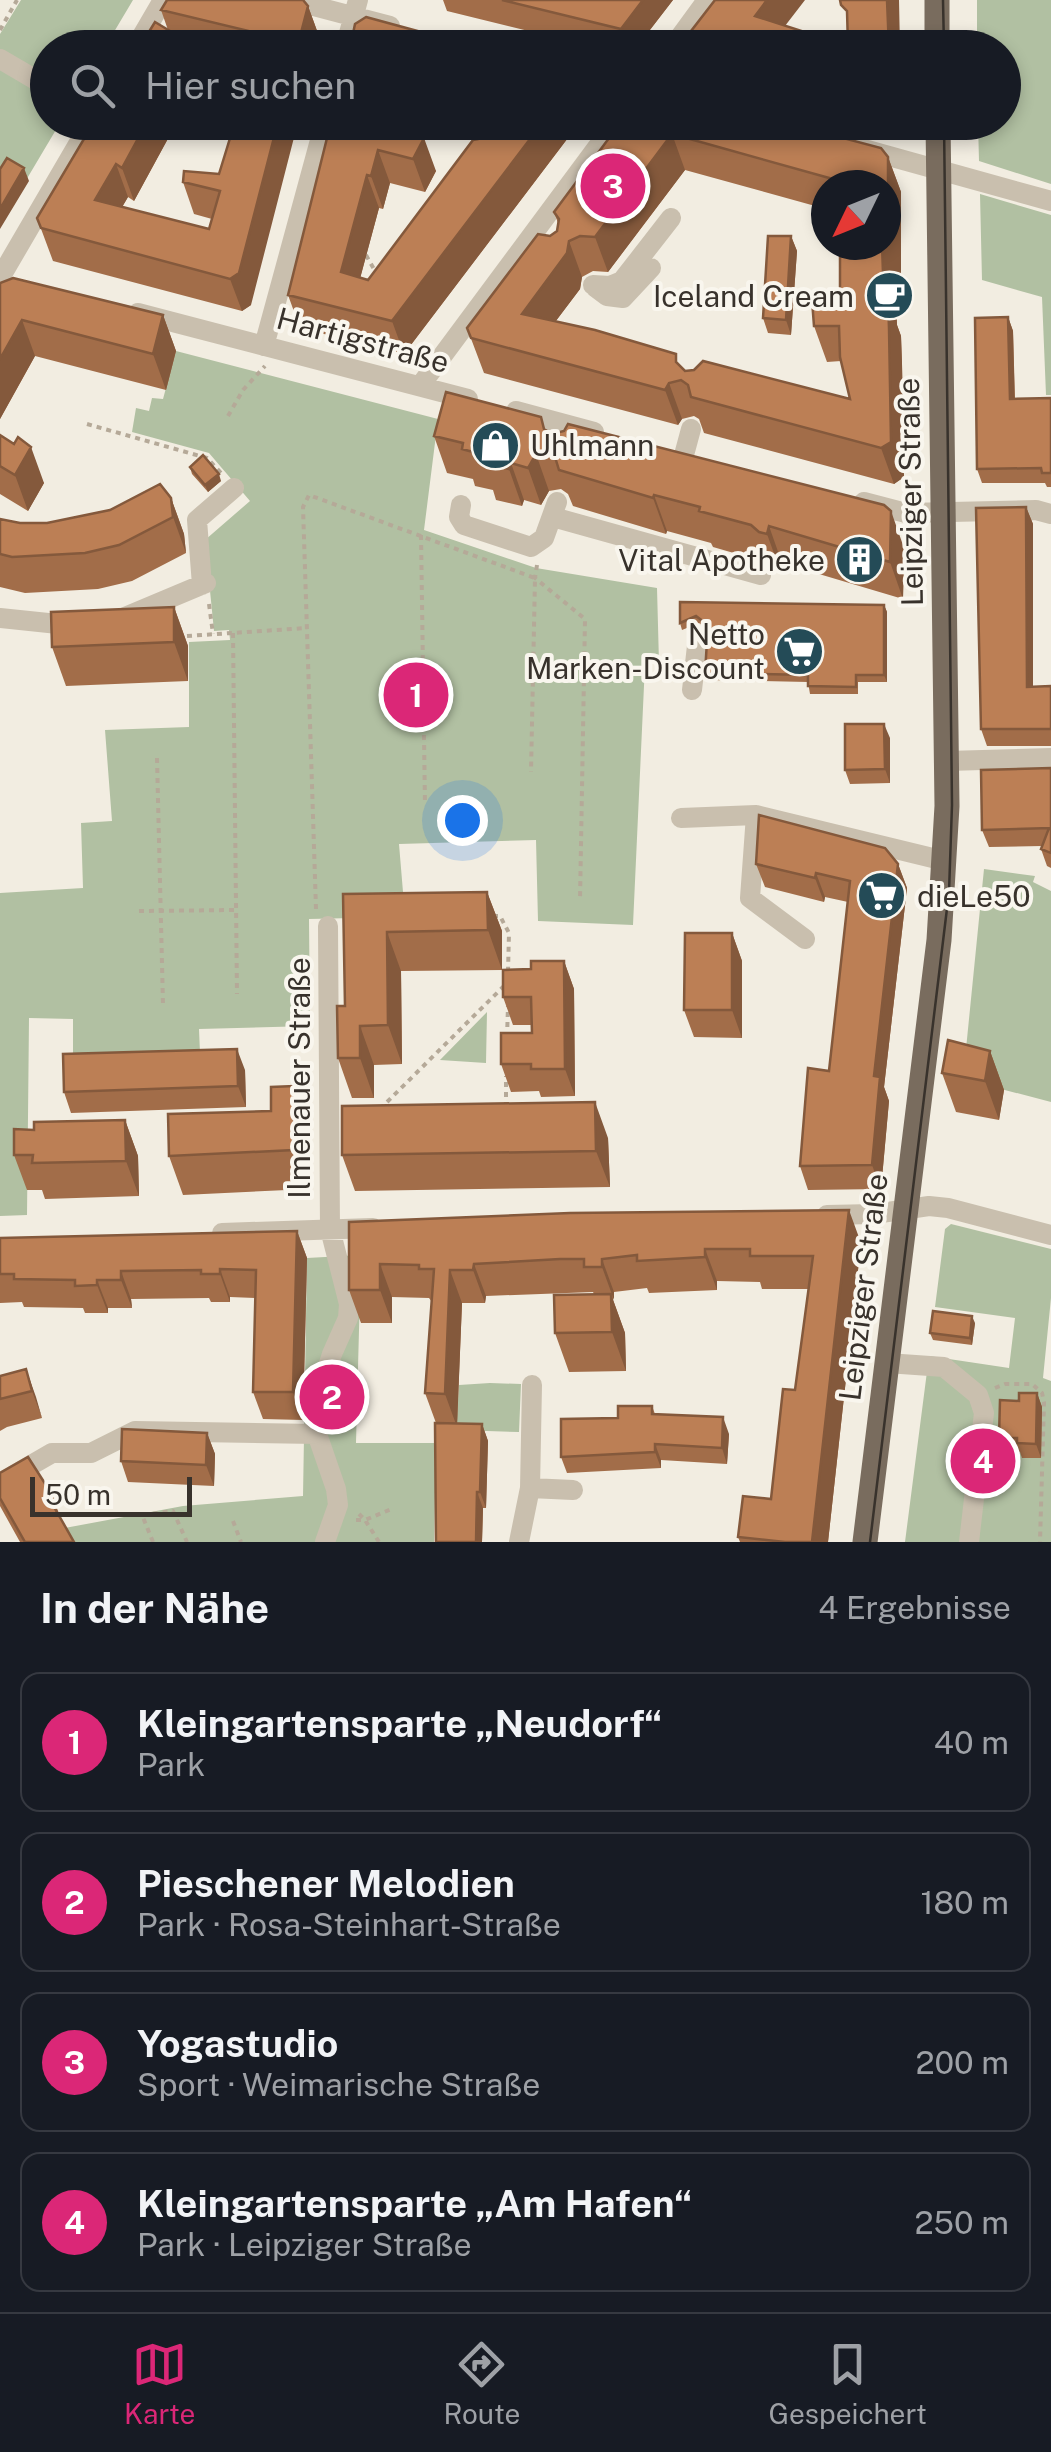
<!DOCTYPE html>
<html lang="de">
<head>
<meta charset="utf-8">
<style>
  body { margin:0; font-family:"Public Sans",sans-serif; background:#20242c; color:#f1f3f6 }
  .compass { position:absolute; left:811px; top:170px; width:90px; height:90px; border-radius:50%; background:#171b24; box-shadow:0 5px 15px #0003; rotate:227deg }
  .scale { position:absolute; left:30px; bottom:25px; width:162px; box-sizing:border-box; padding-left:10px; border:5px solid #38322c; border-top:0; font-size:28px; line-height:35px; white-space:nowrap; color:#38322c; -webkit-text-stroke:8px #f9f6ee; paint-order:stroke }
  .you { position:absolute; left:462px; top:820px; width:35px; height:35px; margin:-25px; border:8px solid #fff; border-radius:50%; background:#1a73e8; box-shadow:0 0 0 15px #1a73e833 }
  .badge { display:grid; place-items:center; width:65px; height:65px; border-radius:50%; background:#db2777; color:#fff; font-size:32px; font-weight:700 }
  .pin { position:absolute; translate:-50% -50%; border:5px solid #fff; box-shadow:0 2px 10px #0006 }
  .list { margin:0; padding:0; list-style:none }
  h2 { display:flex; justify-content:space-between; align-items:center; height:130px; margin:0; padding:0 40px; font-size:42px }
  h2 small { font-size:32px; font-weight:400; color:#9ea1a6 }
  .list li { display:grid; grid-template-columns:65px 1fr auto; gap:30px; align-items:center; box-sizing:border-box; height:140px; margin:0 20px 20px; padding:0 20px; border:2px solid #363941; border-radius:20px }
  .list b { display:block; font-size:38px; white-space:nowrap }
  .list p { margin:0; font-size:32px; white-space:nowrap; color:#9ea1a6 }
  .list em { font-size:32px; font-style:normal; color:#9ea1a6 }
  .icon { flex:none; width:55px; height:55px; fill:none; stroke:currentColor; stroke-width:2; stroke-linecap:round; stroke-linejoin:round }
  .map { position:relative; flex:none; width:1051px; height:1542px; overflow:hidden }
  .search { position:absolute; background:#171b24; box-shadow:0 5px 15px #0003; left:30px; right:30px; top:30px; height:110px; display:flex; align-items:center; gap:25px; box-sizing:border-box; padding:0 35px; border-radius:55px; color:#9ea1a6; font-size:38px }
  .sheet { height:770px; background:#171b24 }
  nav { display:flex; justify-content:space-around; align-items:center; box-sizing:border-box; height:140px; border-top:2px solid #363941; background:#171b24; font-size:28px; color:#9ea1a6 }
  nav a { display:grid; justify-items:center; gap:5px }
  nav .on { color:#db2777 }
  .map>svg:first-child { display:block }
  .green { fill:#b1c0a2 }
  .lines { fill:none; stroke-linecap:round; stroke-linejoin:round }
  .path { stroke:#b5a998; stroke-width:4; stroke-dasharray:5 5; stroke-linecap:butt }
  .minor { stroke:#c9bfae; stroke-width:20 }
  .major { stroke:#796c5e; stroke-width:25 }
  .tram { stroke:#38322c; stroke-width:2.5 }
  .wall { fill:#a26d49; fill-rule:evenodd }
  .shaded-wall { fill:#84593c }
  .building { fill:#bc7f55; stroke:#84593c; stroke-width:2.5 }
  .labels { text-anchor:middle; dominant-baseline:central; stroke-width:8; stroke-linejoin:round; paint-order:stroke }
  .poi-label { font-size:30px; fill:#38322c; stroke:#f9f6ee; text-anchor:end }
  .street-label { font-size:30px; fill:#38322c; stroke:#f9f6ee }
</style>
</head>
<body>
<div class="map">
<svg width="1051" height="1542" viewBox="0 0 1051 1542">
  <rect width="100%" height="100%" fill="#f2ede1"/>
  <!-- green -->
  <path class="green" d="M21,0H133L105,47L48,48V122L60,123L0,224V34Z
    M977,0H1051V184L979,161L978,123L1004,122V48L977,47Z
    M980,194L1051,215V395H1046L1042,297L982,280Z
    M176,351L438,419L424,530L536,568L657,588L659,663L645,664L633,925L538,921L536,840L399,844L404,904L398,917L309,919L310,1026L199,1029L200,1053L73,1058V1019L29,1018L27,1215L0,1216V893L83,888L81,823L112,821L105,730L189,727V642L230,640L229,630L214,631L205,540L250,501L209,453L132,432L136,408L149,411L152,398L163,399Z
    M984,869L1035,876L1033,882L1051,891V1102L963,1079Z
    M487,1012L486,1063L440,1060Z
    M951,1224L1051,1249V1298L1043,1378L1051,1381V1542H905L929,1356L1009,1368L1015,1318L935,1307L945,1229Z
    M361,1255L356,1443H436L434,1542H61L54,1530L183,1506L303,1496L307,1258Z
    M490,1383L521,1384L519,1432L456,1430L459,1385Z"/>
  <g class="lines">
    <!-- path -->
    <path class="path" d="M0,30L17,0
      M366,255L375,271
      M228,416L243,390L265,366
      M87,424L207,458L221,473
      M421,535L425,804
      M537,565L535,578L585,619L580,901
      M209,604L213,634
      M233,633L237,994
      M187,636L307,628
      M157,758L163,1005
      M316,909L303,507L309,495L535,578L531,772
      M139,911L236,910
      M493,916H500L509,933L508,972
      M507,1037L508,1006
      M506,1107V1076
      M380,1109L505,985
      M995,1388L1005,1384H1032L1042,1393L1044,1402L1040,1542
      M359,1514L365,1520L394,1508
      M356,1520H365L379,1542
      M233,1521L241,1542
      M153,1542L142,1515L173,1511L187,1542"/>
    <!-- minor -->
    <path class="minor" d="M291,0L390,26
      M135,48L163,0
      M345,48L358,0
      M672,48L707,0
      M0,59L48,87
      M860,148L1051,201
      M0,278L91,122
      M593,285L610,286L622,281L671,218
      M595,287L607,296L623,298L651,268
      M138,313L468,399
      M264,346L325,122
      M420,386L616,122
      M516,411L594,432
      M684,455L691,429
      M864,502L906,513L1036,510L1051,514
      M461,505L459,517L464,525L531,547L544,538L557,502
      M553,517L761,575
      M202,585L197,520L234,488
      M125,617L206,583
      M0,618L77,626
      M692,690L698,637
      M947,761L1051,758
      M756,815L750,898L805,939
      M681,818L756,815L945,861
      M827,1215L874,1214L929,1206L948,1208L1051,1235
      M222,1233L373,1228
      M887,1363L944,1367L978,1395L984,1413L969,1542
      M0,1483L52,1453H91L135,1431L317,1434
      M530,1488L573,1490
      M325,1542L338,1505L336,1489L317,1434V1401L332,1354L348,1318L349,1304L330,1229L328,926
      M519,1542L530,1488L532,1385"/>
    <!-- major -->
    <path class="major" d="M937,0V48
      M865,1542L939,940L947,806L938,122"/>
    <!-- tram -->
    <path class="tram" d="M943,0L944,48
      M870,1542L949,892L952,805L944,122"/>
  </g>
  <!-- wall -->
  <path class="wall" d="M443,0H673L636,48H598L447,11Z
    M308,6L320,39L318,48H139L168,30L161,10Z
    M177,122L134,201L128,197L122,207L209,229L212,219L194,214L183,182L219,174L251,305L242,311L53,261L37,218Z
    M331,122H401L399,131L436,171L425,192L390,183L383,209L379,208L360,278L368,280L482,134L439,122H580L404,354L300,328L288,295Z
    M621,122L888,157L901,192V272L895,281L897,325L901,336L902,364L904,477L894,484L704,433L699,419L694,416L682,419L678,425L484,373L467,328L550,236L557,231L558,223L554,212ZM685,170L826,209V185H886L840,298L814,326L827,362L841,361L850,399L685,371L681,366L555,322L580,289L582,277L593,271L608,272Z
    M870,122H902L891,128Z
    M791,236L797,251L791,335L768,333L763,318Z
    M0,283L163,315L176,351L166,390L35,356L0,419Z
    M1008,317L1013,331L1015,399L1051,398V487H1047L1045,483H982L977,469Z
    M546,430L552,434L904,548L903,599L782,563L780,570L773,568L765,562L713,547L711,543L667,531L666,534L573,506L568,494L561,489L549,491L541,505L524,500L522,506L496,500L493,490L475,486L473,479L447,473L434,436Z
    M0,435L44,483L28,511L0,494Z
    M190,467L221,481L208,492L192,474Z
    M171,498L184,534L186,553L132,581L98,589L25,593L0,587V519L20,523H47Z
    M1026,507L1033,524V686H1051V746H987L981,729Z
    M680,602L884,605L887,612V682H858V694H810L808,682L707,680L705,673L708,630L699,623L682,630L680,623Z
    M174,607L188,646V681L66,686L52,647Z
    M890,738V783L850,784L845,770Z
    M1051,768V853L1042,846L989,847L982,830Z
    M1041,849L1051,853V868L1047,866Z
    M756,864H898L907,888L884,1087L889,1101L881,1189L808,1190L800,1166L829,1071L848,902L825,897L824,902L765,887Z
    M487,892L502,931V970L401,971L402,1064L374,1065V1098H352L338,1058L345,1006L343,894Z
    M732,933L742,961V1038L694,1037L684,1010Z
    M564,961L574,989L575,1096L541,1097L539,1091L511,1092L501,1064L532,1033V1025H513L503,997L531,969Z
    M990,1051L1004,1090L999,1120L956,1112L942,1073Z
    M245,1070L246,1107L71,1113L64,1092Z
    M294,1086L308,1125L309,1189L183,1195L169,1156L271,1111Z
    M125,1120L138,1156L139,1196L45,1199L42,1190H27L14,1155L34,1130Z
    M608,1138L610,1187L355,1191L342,1155Z
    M349,1222L861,1243L828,1542H740L738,1537L771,1499L795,1390L808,1289H762L760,1282L717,1281V1290L649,1293L647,1288L614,1292L613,1300L625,1333L626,1371L569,1372L555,1333L594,1294L593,1292L486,1296L485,1303H462L457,1423L482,1424L488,1441L486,1508H483L482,1542H436V1423L425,1393L432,1302L429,1298L392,1297V1323H361L349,1290Z
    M297,1231L307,1258L303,1420L263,1419L253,1392L255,1298L230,1297V1302H211L209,1298L131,1299L132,1308H108V1313H85L83,1308L24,1307L22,1302L0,1303V1238Z
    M975,1323L972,1345L933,1340L930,1333Z
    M26,1369L42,1418L7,1427L0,1431V1376Z
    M1037,1393L1042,1407L1041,1458H1022L1020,1452H1005L999,1438L1019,1401Z
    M652,1406L655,1414L729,1434L727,1464L661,1460V1468L567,1473L561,1457L618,1418Z
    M207,1433L215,1454L214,1486L128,1482L121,1461Z
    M0,1473L53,1496L60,1517L74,1542H20L0,1506Z"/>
  <!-- shaded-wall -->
  <path class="shaded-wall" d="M643,0H673L636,48H628L621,29Z
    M767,0H805L768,48L755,16Z
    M887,0H899L900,48H889Z
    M308,6L320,39L318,48H297Z
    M147,122H177L134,201L122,168Z
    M278,122H298L251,305L242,311L230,279Z
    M384,122H401L395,143L383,128Z
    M543,122H580L404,354L392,321Z
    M672,134L685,170L608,272L595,237Z
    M424,138L436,171L425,192L413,159Z
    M378,150L390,183L383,209L371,176Z
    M888,157L901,192V272L895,281L897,325L901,336L902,364L904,477L894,484L881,448L882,246L886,245Z
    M116,164L128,197L107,233L95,200Z
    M24,168L29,181L0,229V209Z
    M367,175L379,208L353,305L341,272Z
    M791,236L797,251L791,335L786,320Z
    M569,241L582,277L580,289L534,350L522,314Z
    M163,315L176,351L166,390L153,354Z
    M1008,317L1013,331L1015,413L1010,399Z
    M22,320L35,356L0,419V359Z
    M669,383L682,419L678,425L665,390Z
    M31,447L44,483L28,511L15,475Z
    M536,454L549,491L541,505L528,468Z
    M511,463L524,500L522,506L509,469Z
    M219,474L221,481L208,492L205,485Z
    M654,495L667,531L666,534L653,498Z
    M171,498L184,534L186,553L173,517Z
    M1026,507L1033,524V704L1027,687Z
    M891,511L904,548L903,599L890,562Z
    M769,526L782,563L780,570L767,534Z
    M884,605L887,612V682L884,675Z
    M174,607L188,646V681L174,642Z
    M884,724L890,738V783L885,769Z
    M898,864L907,888L884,1087L889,1101L881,1189L872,1165L874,1076Z
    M816,873L825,897L824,902L815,878Z
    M487,892L502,931V970L488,930Z
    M387,932L401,971L402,1064L388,1025Z
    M732,933L742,961V1038L732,1010Z
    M564,961L574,989L575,1096L565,1069Z
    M360,1026L374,1065V1098L360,1058Z
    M237,1049L245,1070L246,1107L238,1086Z
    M990,1051L1004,1090L999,1120L985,1081Z
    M294,1086L308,1125L309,1189L294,1150Z
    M595,1102L608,1138L610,1187L596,1151Z
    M125,1120L138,1156L139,1196L126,1161Z
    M849,1210L861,1243L828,1542H812Z
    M297,1231L307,1258L303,1420L293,1392Z
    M705,1249L717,1281V1290L705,1257Z
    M602,1259L614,1292V1300L602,1267Z
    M380,1264L392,1297V1323L380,1290Z
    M474,1264L486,1296L485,1303L473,1270Z
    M220,1269L230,1297V1302L220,1274Z
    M450,1270L462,1303L457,1427L445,1394Z
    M121,1271L131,1299L132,1308L121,1280Z
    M97,1280L108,1308V1313L97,1285Z
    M611,1294L625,1333L626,1371L612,1332Z
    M972,1316L975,1323L972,1345L970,1338Z
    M26,1369L36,1397L42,1418L32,1391Z
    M1037,1393L1042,1407L1041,1458L1036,1444Z
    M723,1417L729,1434L727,1464L722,1448Z
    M482,1424L488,1441L486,1508L480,1492Z
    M207,1433L215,1454L214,1486L206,1465Z
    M655,1444L661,1460V1468L655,1452Z
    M477,1492L483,1508L482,1542H476Z"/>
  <!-- building -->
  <path class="building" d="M167,0H303L308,6L297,48H257L261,34L161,10Z
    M502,0H643L621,29Z
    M715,0H767L755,16L848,46L847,11L841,5L840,0H887L889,48H703L692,44L688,35Z
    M366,17L480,48H350L355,24Z
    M155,22L190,43L188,48H139Z
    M94,122H147L122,168L116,164L95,200L209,229L220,191L183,182L184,171L219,174L235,122H278L239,273L230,279L41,228L37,218Z
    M331,122H385L383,128L424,138L413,159L378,150L371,176L367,175L341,272L368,280L473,140L478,139L492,122H543L392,321L288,295Z
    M621,122H783L881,148L888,157V237L886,240V185H840V181L672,134L595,237L580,236L569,241L567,253L522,314L595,330L676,354V362L685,371L694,370L703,361L850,399L840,357L839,326H814L812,300L840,298V245H882L884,301H888L889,328L891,442L881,448L691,397L688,385L681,380L669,383L665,390L471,338L467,328L538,234L550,236L557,231L559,219L554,212Z
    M7,158L24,168L0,209V169Z
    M768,236H791L786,320L763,318Z
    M13,278L163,315L153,354L22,320L0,359V283Z
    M1008,317L1010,399L1051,398V473H1042L1041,468L977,469L975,318Z
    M446,392L541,417L544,429L552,434L564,431L568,424L884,505L891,511L890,562L769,526L767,534L759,532L751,525L699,511L700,507L654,495L653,498L559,470L555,457L547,452L536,454L528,468L511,463L509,469L483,463L484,455L462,449L463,443L434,436Z
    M0,435L14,444L18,437L31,447L15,475L0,466Z
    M203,455L219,474L205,485L190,467Z
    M160,484L171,498L173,517L119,545L85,553L12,557L0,554V519L20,523H47L110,510Z
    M1026,507L1027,687L1051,686V729H981L976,508Z
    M680,602L884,605V675H856V687L808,686V675L705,673L708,625L696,616L680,623Z
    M174,607V642L52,647L51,612Z
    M845,724H884L885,769L845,770Z
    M1051,768V853L1041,849L1049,828L982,830L981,770Z
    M759,815L885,848L898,864L874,1076L880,1077L872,1165L800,1166L808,1068L829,1071L850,881L816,873L815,878L756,864Z
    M487,892L488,930L387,932L388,1025L360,1026V1058H338L337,1006H345L343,894Z
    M685,933H732V1010H684Z
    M531,961H564L565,1069H531V1064H501V1033H532L531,997H503V970L531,969Z
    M948,1040L990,1051L985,1081L942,1073Z
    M237,1049L238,1086L64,1092L63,1054Z
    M294,1086V1150L169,1156L168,1114L271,1111V1087Z
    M595,1102L596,1151L342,1155V1106Z
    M125,1120L126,1161L32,1163L33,1155H14V1129L34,1130V1122Z
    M849,1210L812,1542H785L738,1537L743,1496L771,1499L783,1389L795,1390L813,1256H750V1249H705V1257L637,1261V1255L602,1259V1267H584V1259H560L474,1264L473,1270H450L445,1394L425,1393L434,1269H419V1265L380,1264V1290H349V1222L570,1213Z
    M297,1231L293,1392H253L256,1270L220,1269V1274H201V1270L121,1271V1280H97V1285L75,1286V1280L14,1279V1274H0V1238Z
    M611,1294L612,1332L555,1333L554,1295Z
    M933,1311L972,1316L970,1338L930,1333Z
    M26,1369L32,1391L0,1399V1376Z
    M1019,1393H1037L1036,1444L1017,1443V1438H999L1000,1400L1019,1401Z
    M618,1406H652V1414L723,1417L722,1448L655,1444V1452L561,1457V1419L618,1418Z
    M435,1423L482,1424L480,1492H477L476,1542H436Z
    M122,1429L207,1433L206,1465L121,1461Z
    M28,1457L53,1496L49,1498L74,1542H25L0,1498V1473Z"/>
  <!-- icons -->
  <defs>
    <symbol id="cafe-disc" viewBox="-11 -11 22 22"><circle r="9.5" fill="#244b57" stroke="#f9f6ee"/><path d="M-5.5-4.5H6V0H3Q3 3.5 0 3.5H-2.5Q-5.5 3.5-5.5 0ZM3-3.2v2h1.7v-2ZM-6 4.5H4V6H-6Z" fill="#fff"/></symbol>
    <symbol id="shop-disc" viewBox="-11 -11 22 22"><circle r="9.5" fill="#244b57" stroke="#f9f6ee"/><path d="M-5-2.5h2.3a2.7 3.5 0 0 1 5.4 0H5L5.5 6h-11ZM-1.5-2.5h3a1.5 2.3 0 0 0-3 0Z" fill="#fff"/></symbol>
    <symbol id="building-disc" viewBox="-11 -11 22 22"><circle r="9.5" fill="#244b57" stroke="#f9f6ee"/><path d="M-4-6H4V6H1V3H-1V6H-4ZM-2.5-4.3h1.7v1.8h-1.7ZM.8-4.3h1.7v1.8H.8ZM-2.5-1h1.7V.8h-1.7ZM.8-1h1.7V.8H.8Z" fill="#fff"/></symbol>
    <symbol id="supermarket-disc" viewBox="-11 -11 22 22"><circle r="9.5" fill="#244b57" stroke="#f9f6ee"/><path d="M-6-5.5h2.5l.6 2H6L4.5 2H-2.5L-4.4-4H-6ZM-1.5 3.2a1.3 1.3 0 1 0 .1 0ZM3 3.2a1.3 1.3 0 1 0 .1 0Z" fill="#fff"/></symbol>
  </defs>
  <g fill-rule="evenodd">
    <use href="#cafe-disc" x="862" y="268" width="55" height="55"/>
    <use href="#shop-disc" x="468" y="418" width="55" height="55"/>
    <use href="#building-disc" x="832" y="532" width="55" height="55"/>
    <use href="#supermarket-disc" x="772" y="624" width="55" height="55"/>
    <use href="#supermarket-disc" x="854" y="868" width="55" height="55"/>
  </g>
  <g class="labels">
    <!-- poi labels -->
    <g class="poi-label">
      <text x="854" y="296">Iceland Cream</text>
      <text x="530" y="445" text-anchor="start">Uhlmann</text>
      <text x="825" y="560">Vital Apotheke</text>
      <text x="765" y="634">Netto<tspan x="765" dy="34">Marken-Discount</tspan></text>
      <text x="917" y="896" text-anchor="start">dieLe50</text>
    </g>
    <!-- street labels -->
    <g class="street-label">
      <text transform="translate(363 340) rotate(15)">Hartigstraße</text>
      <text transform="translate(910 492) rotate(-91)">Leipziger Straße</text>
      <text transform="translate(299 1078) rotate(-90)">Ilmenauer Straße</text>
      <text transform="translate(863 1287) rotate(-83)">Leipziger Straße</text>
    </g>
  </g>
</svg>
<svg class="compass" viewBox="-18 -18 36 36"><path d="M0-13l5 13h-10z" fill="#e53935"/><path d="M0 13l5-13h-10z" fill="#9ea1a6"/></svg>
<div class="scale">50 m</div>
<div class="you"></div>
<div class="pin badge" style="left:416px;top:695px">1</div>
<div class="pin badge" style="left:332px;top:1397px">2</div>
<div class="pin badge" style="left:613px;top:186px">3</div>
<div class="pin badge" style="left:983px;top:1461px">4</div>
<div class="search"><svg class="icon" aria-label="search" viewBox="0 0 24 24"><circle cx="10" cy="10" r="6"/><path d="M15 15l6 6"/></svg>Hier suchen</div>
</div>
<section class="sheet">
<h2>In der Nähe<small>4 Ergebnisse</small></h2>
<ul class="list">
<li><span class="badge">1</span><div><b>Kleingartensparte „Neudorf“</b><p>Park</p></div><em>40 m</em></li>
<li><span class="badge">2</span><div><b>Pieschener Melodien</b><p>Park · Rosa-Steinhart-Straße</p></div><em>180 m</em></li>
<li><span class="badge">3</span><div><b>Yogastudio</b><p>Sport · Weimarische Straße</p></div><em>200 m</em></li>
<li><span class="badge">4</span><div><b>Kleingartensparte „Am Hafen“</b><p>Park · Leipziger Straße</p></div><em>250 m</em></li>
</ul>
</section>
<nav>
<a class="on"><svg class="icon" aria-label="map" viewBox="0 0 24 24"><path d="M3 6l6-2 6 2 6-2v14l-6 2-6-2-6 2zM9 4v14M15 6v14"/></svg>Karte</a>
<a><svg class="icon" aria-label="directions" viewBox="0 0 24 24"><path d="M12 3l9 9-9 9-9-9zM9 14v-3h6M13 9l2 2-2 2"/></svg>Route</a>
<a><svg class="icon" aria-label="saved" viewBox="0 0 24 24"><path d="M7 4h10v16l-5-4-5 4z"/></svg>Gespeichert</a>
</nav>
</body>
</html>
